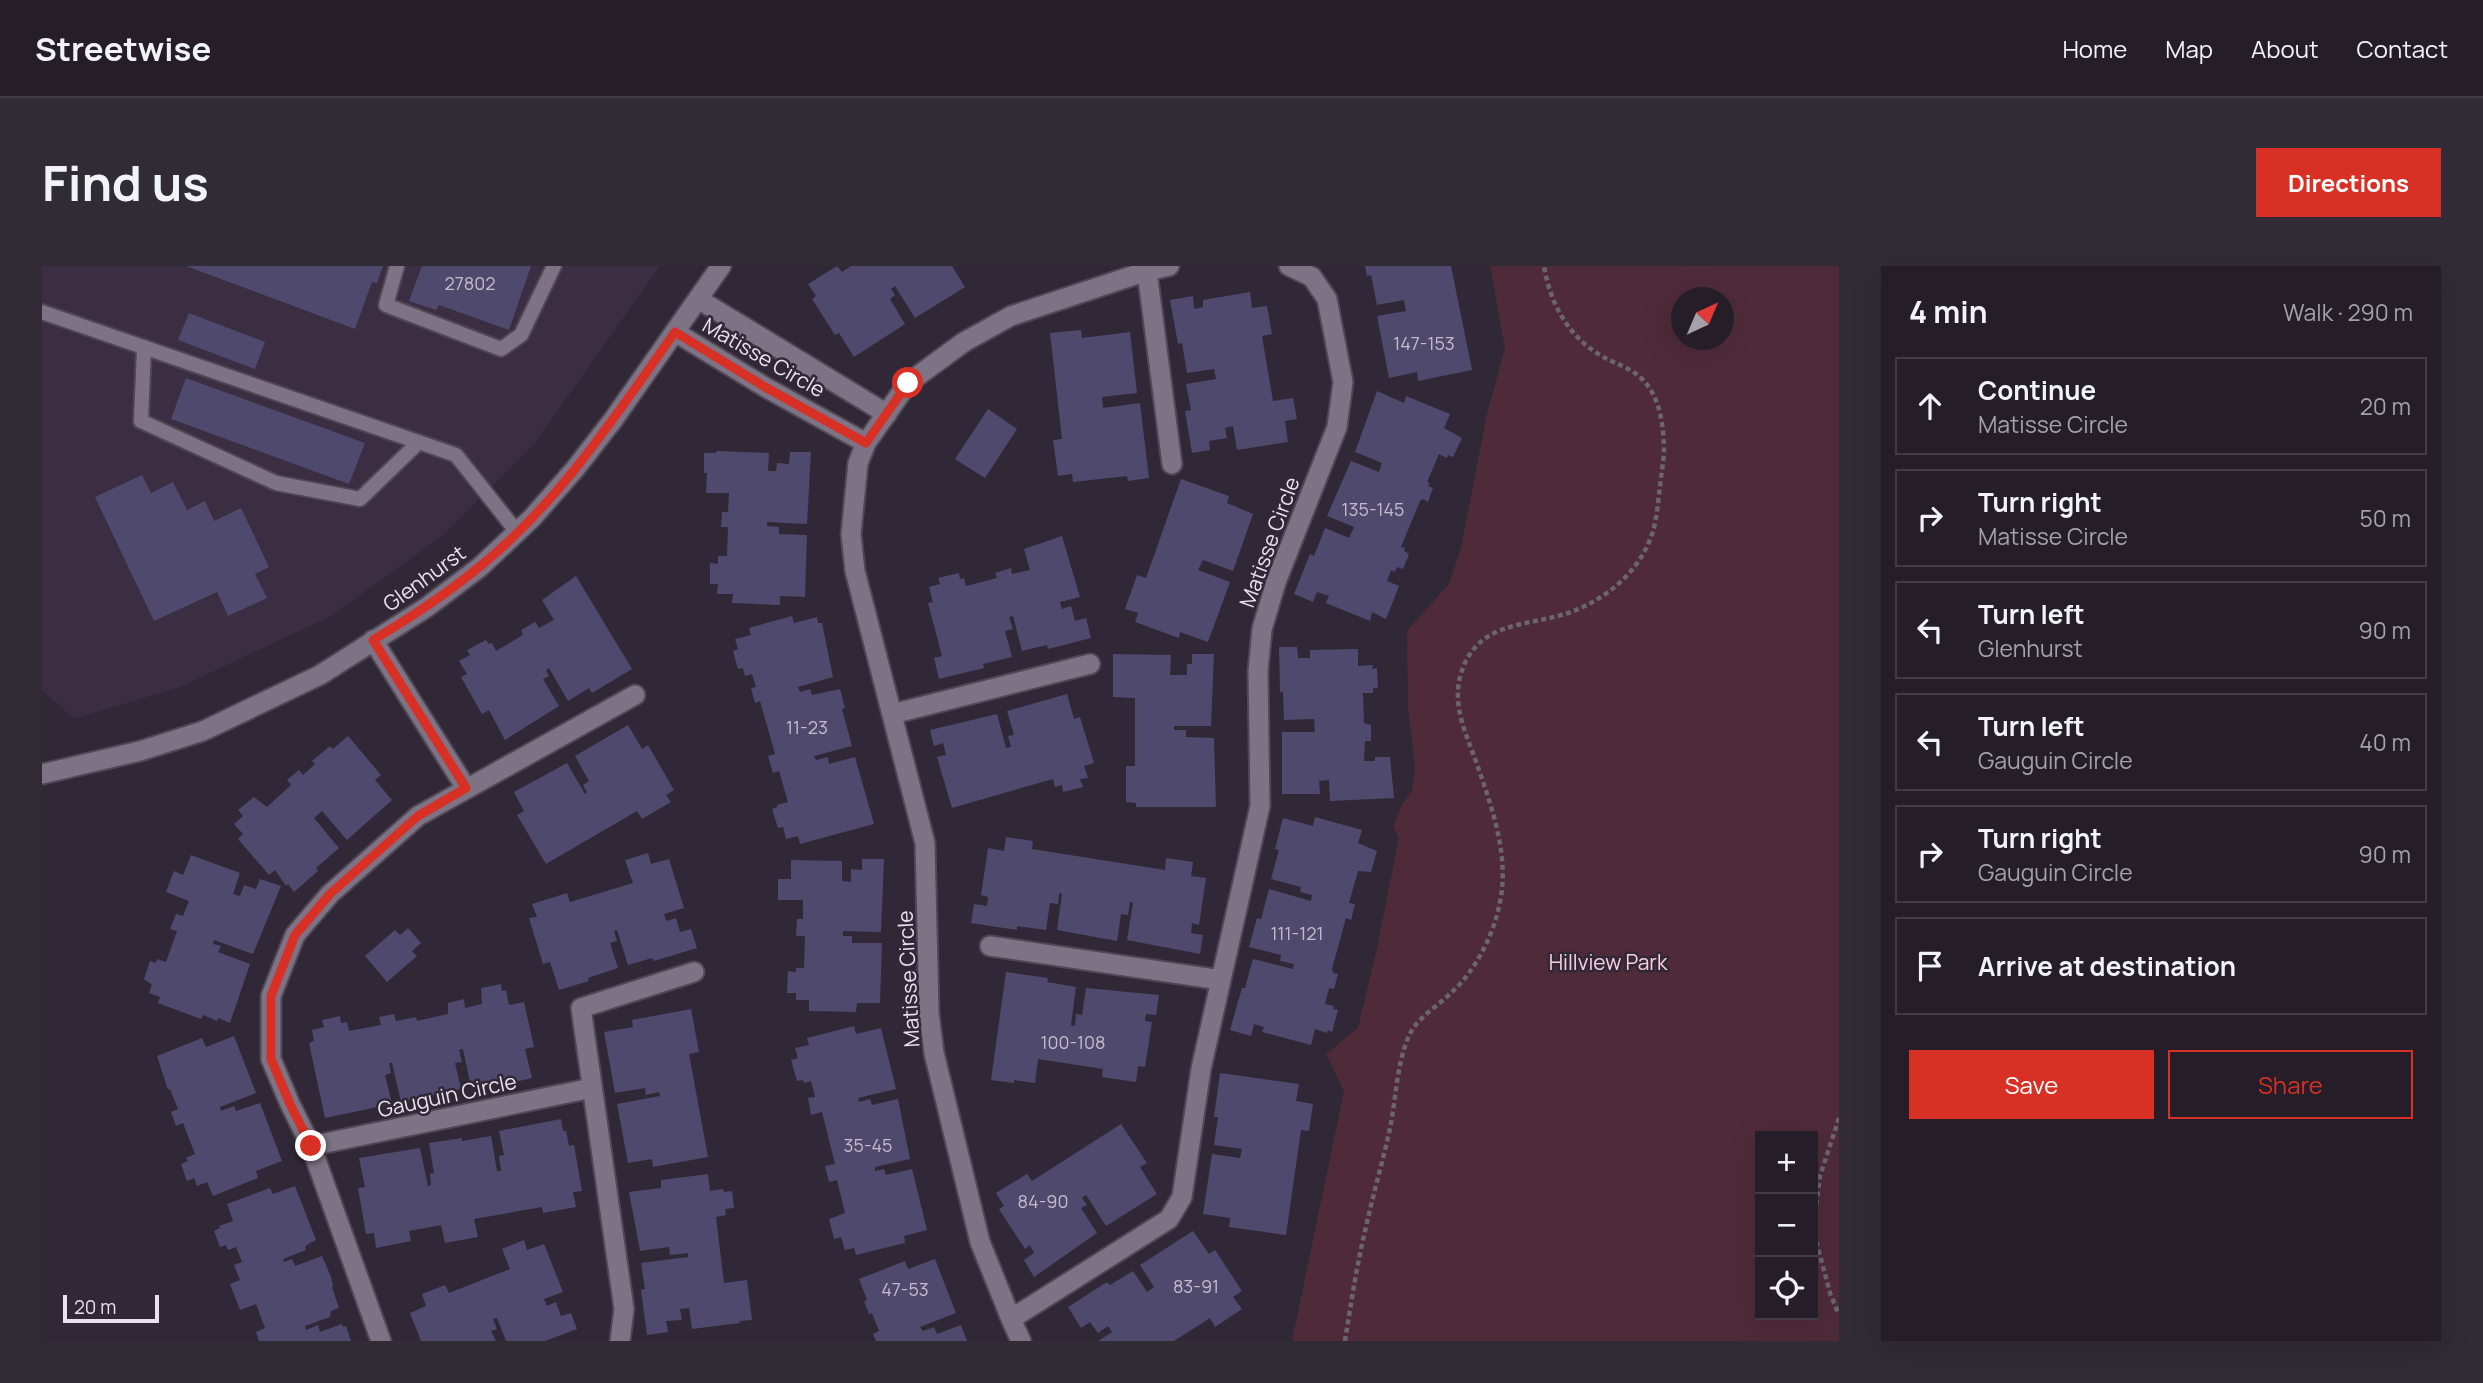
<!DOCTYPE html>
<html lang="en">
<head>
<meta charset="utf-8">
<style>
  body { margin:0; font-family:Manrope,sans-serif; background:#312b35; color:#f1f3f6 }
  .controls { position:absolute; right:21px; bottom:21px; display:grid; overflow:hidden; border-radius:0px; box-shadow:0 7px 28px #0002 }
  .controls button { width:63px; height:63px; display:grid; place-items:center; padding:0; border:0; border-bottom:2px solid #423c46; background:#251e29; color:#f1f3f6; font:35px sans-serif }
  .compass { position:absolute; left:1629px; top:21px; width:63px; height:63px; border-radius:50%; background:#251e29; box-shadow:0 7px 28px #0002; rotate:44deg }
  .scale { position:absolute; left:21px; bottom:18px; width:96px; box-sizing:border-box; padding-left:7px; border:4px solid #e8e2ec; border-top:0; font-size:19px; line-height:24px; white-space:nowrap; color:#e8e2ec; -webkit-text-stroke:5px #312837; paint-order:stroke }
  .stop { position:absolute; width:21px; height:21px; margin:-16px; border:5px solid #d93025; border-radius:50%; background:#fff }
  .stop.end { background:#d93025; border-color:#fff; box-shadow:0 2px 7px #0008 }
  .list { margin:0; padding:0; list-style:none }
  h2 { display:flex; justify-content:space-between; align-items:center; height:91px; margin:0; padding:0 28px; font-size:30px }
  h2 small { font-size:23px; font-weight:400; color:#a3a2a8 }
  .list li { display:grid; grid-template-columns:46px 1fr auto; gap:21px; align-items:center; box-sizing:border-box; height:98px; margin:0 14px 14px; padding:0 14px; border:2px solid #423c46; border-radius:0px }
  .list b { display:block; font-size:26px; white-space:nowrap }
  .list p { margin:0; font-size:23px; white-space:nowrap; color:#a3a2a8 }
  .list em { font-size:23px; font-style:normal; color:#a3a2a8 }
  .actions { display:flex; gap:14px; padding:21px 28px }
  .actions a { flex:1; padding:16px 0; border:2px solid #d93025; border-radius:0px; text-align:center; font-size:24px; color:#d93025 }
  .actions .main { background:#d93025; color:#fff }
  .icon { flex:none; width:38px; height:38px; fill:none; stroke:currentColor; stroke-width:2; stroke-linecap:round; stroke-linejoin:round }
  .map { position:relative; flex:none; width:1797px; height:1075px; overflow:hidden; border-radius:0px }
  header { display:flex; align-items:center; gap:42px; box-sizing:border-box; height:98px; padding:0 35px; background:#251e29; border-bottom:2px solid #423c46 }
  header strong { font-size:33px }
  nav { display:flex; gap:38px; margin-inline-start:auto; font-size:24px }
  .intro { display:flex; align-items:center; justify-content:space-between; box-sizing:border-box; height:168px; padding:0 42px }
  h1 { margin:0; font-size:49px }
  .button { padding:18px 32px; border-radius:0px; background:#d93025; color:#fff; font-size:24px; font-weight:700 }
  main { display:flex; gap:42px; padding:0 42px }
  aside { flex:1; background:#251e29; border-radius:0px; box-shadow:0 7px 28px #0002 }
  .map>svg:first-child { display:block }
  .built { fill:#3b2e43 }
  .green { fill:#4f2b39; fill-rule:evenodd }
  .building { fill:#4f496d }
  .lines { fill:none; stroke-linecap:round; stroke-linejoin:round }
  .service-casing { stroke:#4f4754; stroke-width:18 }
  .minor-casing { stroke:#4f4754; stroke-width:23 }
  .tertiary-casing { stroke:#4f4754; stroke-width:23 }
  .path { stroke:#6c6471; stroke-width:4.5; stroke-dasharray:5 3.5; stroke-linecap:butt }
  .service { stroke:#7e7385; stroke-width:14 }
  .minor { stroke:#7e7385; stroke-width:19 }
  .tertiary { stroke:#7e7385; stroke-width:19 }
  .route { stroke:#d93025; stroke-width:9 }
  .labels { text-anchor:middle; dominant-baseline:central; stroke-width:5; stroke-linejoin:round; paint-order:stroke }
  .number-label { font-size:18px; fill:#c2bccc }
  .street-label { font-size:21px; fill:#e8e2ec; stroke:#312837 }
  .park-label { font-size:21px; fill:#facede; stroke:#312837 }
</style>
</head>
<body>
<header>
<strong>Streetwise</strong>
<nav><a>Home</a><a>Map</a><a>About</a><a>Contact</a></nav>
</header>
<div class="intro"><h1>Find us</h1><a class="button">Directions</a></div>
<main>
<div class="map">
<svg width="1797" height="1075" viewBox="0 0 1797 1075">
  <rect width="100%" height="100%" fill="#312837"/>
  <!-- built -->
  <path class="built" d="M0,0H618L492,178L400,270L289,350L138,421L32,453L0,424Z"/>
  <!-- green -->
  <path class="green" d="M1448,0H1797V1075H1250L1302,825L1284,788L1316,762L1335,682L1357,571L1351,561L1359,540L1370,525L1373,500L1366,441L1365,365L1407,318L1419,282L1445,148L1463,82ZM1640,32H1682V74H1640ZM1718,870H1771V1049H1718Z"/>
  <!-- building -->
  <path class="building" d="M144,0H341L335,17L330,16L313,63Z
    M380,0H489L467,64L397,39L394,44L367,35Z
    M795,0L800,6L809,0H910L923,21L873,52L853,20L849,23L853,29L848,33L863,58L812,91L797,67L793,69L770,33L774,30L766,18Z
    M1323,0H1409L1430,104L1376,115L1375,106L1347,112L1335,50L1364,45L1362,34L1335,39L1329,9L1325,10Z
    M1208,26L1210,42L1225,40L1230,68L1220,70L1231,135L1251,132L1255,153L1243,155L1246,176L1195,184L1191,160L1183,162L1185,172L1167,175L1168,184L1150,187L1143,145L1149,144L1144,118L1174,113L1172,103L1145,107L1140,77L1136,78L1128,34L1151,30L1152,43L1161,41V34Z
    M147,47L223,76L213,103L136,74Z
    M1039,64L1040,72L1088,66L1095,127L1060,131L1061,142L1098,137L1107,212L1086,215L1085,210L1031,216L1030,208L1016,210L1011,174L1020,173L1008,67Z
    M144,112L323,177L307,218L129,153Z
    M1335,125L1362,137L1364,130L1408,148L1402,162L1420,172L1411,191L1406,189L1405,192L1397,188L1385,216L1388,217L1386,220L1391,222L1386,236L1381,233L1378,235L1359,281L1363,282L1362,285L1367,288L1361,303L1355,301L1353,306L1349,304L1345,315L1357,320L1344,353L1330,346L1328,355L1284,337L1287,330L1275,326L1271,336L1252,328L1268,288L1272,290L1283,262L1307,272L1312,261L1285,250L1309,195L1337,206L1340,197L1313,186Z
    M946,143L975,163L943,212L913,193Z
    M675,185L727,187L726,205H734L735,197L747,198L748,186H769L765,258L725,256V260L737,261V268L765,269L763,331L738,330V339L690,337L691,328H675L676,318H668V297L676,298V290H685L686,261H679L680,246H686L687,227H664L665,207H662V187H674Z
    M100,209L109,227L131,216L145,244L163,235L172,255L199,242L227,301L213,308L225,332L186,350L175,326L112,355L53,231Z
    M1139,213L1187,230L1185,237L1211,248L1191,305L1161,294L1156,304L1188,316L1166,376L1138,366L1137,372L1093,356L1096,347L1083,343L1095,309L1104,312Z
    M1020,270L1038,331L1018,336L1020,343L1029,340L1033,355L1044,352L1049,372L1006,383L1005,379L980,385L971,350L967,351L971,363L963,365L970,391L941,398L942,402L897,413L892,392L900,390L886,337L891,336L887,321L898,318L896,312L917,307L918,313L922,312L924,320L955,312L953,307L969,302L970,308L988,304L982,283Z
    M534,310L590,403L550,427L547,422L526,435L507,402L504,404L507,410L501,413L517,440L463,474L447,444L440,448L419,411L425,408L417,395L428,389L425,384L444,374L447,378L450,377L454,385L481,369L479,364L493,356L497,362L512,354L500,334Z
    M750,350L752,357L775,351L776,357H780L791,411L756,421L758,426L768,423L770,429L798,423L803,442L800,443L810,480L772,490L774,494L786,491L787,498L813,491L832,558L758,578L756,570L744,573L741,561L736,562L730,543L735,541V539L746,536L737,505L731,507L726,490L733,488L718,435L713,437L709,422L714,421L710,408L703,410L701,402L696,403L691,385L696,383L693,373L709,369L707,362Z
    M1237,381H1255L1256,392H1268V384L1316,383V400L1331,399L1330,403L1335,402L1336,422H1331V427H1321L1322,457L1329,459V475H1323L1322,495H1333V491H1348L1352,532L1288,535L1287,514L1277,515L1278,528H1240V466H1273L1272,453L1242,454L1241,426H1238Z
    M1071,388L1129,389L1128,409H1145V398H1150V388H1172L1169,460H1132V464H1144V471L1172,472L1174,541H1094V537L1084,536V500H1093V432L1071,431Z
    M1025,428L1032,453L1038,451L1052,497L1042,500L1046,512L1038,513L1041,521L1021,526L1020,519L1013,521L1011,513L910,542L895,491L904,489L901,477L892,480L888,464L955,448L964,482L969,481L966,470L972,469L965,445Z
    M586,459L600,483L606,479L632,524L624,529L629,536L600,553L595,545L504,598L475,549L482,545L472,526L525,497L543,528L545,526L541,519L547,515L533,490Z
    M306,470L339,509L333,514L350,534L305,574L280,545L272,552L297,582L274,602L276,605L252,626L246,618L244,620L233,604L227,609L196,573L201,568L192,558L201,550L196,544L212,531L225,541L249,519L245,514L257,504L261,509L273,498L270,495L288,480L291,483Z
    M1273,551L1320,564L1316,577L1335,585L1329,606L1316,605L1307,637L1313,638L1309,654L1304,652L1290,703L1291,707L1296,708L1292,723L1287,722L1283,738L1292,740L1291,743L1296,744L1290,766L1286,764L1285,767L1273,763L1269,779L1220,766L1222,761L1212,758L1209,770L1188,764L1200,722H1203L1211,693L1251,703L1252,698L1238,695L1239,689L1207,681L1215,652L1219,653L1227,623L1269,635L1270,629L1258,626L1259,621L1229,613L1237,584L1233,583L1241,552L1271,560Z
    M964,571L991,575L990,583L1123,604L1124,592L1151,596L1149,610L1164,612L1157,659L1150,657L1149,667L1161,669L1158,688L1085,674L1091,637L1088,636L1086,649L1079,648L1075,675L1015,664L1020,628L1017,627L1016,638L1008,637L1004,664L975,660V664L929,657L932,638L945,640L946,631L939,629L946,582L962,585Z
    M606,587L609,598L627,593L642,642L622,648L624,655L634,652L638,666L649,663L655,682L612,695L610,692L586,699L575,664L572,665L575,675L568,677L576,702L546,712L547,715L517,724L508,696L501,698L487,652L495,651L490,638L525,627L528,636L591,617L583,594Z
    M149,589L198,607L191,628L198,630L202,619L214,623L218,613L239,620L211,688L172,674L171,678L179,680L176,686L208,698L188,757L176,752L175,755L161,749L159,753L116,737L118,731L107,727L110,719L102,713L108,695L114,697L115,693L124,696L135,665L128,663L134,648L141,650L147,635L124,626L132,605L141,609Z
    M820,593H842L839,666L801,665V670H810V677H840L838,737H815L814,746L767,745V734H754V727H745L746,705L754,706V702H762L763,670H754L755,653H761V634H736V613H749V594L800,595V615L809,616V603L820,604Z
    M366,662L379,677L370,685L375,690L345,716L323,690L353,664L358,669Z
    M964,706L1006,712L1005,716L1034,721L1029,759L1033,760L1034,748L1040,749L1044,722L1117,729L1114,749L1104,748L1103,755L1110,756L1103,801L1096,800L1094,816L1060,811L1061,803L996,793L993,817L972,814V817L949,814Z
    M459,718L460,725L464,724L467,739L482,736L492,781L483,783L490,812L455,820L454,815L429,821L421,783L417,784L420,796L413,797L419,823L359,836L350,797H347L349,807L343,809L350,838L283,852L267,777L272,775L270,764L282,761L280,754L298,750L299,757L305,756L307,765L339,759L337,751L352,748L354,755L374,751L375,755L406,748V737L422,733L423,742L440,738L439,722Z
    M649,743L657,786L647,788L666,891L611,901L610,893L586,897L575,838L618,830L617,826L604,829L603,822L573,827L562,766L591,761L590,754Z
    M812,760L814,768L839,762L854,823L816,832L817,836L828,833L830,839L856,833L868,893L833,901V905L842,903L844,909L870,903L885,964L862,970L863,977L814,989L812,982L803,984L799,971L792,973L787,953L803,947L795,914L787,916L783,900L793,898L780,846L769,849L766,832L773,831L769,815L762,817L761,814L755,815L749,794L756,792L753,782L767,779L765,772Z
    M192,770L214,827L178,841L179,845L192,840L194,845L218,837L240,895L214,905L216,912L171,930L165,916L155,920L152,912L145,915L139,898L146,895L144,892L153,888L141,857L134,860L129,846L136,843L128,823L126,824L115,790L160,772L164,781Z
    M1178,807L1257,818L1254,835L1271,838L1267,865L1259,864L1244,969L1187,961L1188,952L1161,948L1170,888L1198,892L1200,883L1172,879L1176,851H1172Z
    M519,853L521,865H524L527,880L532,879L540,925L531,926L534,941L501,947L500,941L432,953L436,971L403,977L399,959L367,965L369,975L334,982L332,967L324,968L316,922L323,921L317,892L378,882L386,920L389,919L388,908L392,907L387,877L420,872V875L449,870L455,905H459L457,890L462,889L457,865Z
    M1079,858L1105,897L1098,901L1115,928L1064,960L1044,929L1040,932L1045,939L1039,942L1055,967L992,1011L982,994L992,987L988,979L983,983L957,943L962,940L954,927L985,908L990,915Z
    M666,908L668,925L681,923L682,926L690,925L692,942L683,943L684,949L674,951L682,1017L705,1014L710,1054L697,1055L698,1057L650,1063L647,1042L638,1043L640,1054L624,1055L626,1066L605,1069L599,1024L603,1023L599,997L646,991V987L628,989L627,981L598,985L587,926L619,922V914Z
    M253,920L274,974L266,978L263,981L264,984L241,993L242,996L250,993L253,1000L280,990L289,1011L291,1020L290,1021L297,1042L289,1045L288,1051L263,1060L264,1064L276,1059L278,1066L300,1058L301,1061L304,1060L309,1075H217L214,1066L223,1062L214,1038L198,1044L188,1018L198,1014L192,999L200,996L194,981L186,984L184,979L178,981L172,965L178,962L177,960L191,955L185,938L228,922L231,928Z
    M1151,965L1167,988L1173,984L1200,1025L1191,1031L1200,1043L1173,1061L1168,1052L1132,1075H1056L1070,1066L1066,1060L1056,1067L1048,1056L1039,1062L1026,1041L1065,1016L1068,1019L1091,1005L1105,1026L1112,1021L1098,999Z
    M482,974L485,984L502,978L521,1026L502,1033L505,1040L514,1036L519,1050L529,1047L535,1063L503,1075H464L455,1052L451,1053L455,1063L449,1065L454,1075H379L368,1047L384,1040L380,1028L403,1019L407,1027L468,1003L460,983Z
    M893,993L914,1047L878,1061L881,1065L892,1061L895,1068L919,1059L925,1075H834L831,1068L837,1065L830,1047L827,1048L822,1035L825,1034L817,1013L863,995L866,1003Z"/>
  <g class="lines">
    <defs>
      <path id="service" d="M355,0L344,39L459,83L479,69L512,0
        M0,46L414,189L475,266
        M102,81L99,155L234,217L318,233L377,176"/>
      <path id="minor" d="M1127,0L1105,5L969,50L922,76L866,117L824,177L816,197L809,268L813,305L883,577L887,747L892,787L938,976L969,1053L1127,953L1140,931L1159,803L1218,540L1216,405L1220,363L1234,316L1295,161L1301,116L1285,33L1270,11L1247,0
        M1105,5L1130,198
        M656,33L845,148
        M633,66L723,121L824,177
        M331,374L424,522
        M850,448L1048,398
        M948,680L1179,714
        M269,880L550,822
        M969,1053L979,1075
        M339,1075L269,880L248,838L229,793V730L253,669L288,628L376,550L593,429
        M578,1075L582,1043L539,742L652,706"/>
      <path id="tertiary" d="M0,508L98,485L161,465L278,409L385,341L438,301L490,252L533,203L571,154L679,0"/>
    </defs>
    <!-- service casing -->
    <use href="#service" class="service-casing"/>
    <!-- minor casing -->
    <use href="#minor" class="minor-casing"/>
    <!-- tertiary casing -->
    <use href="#tertiary" class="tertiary-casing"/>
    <!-- path -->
    <path class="path" d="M1797,852L1778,910L1771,963L1788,1027L1797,1049
      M1303,1075C1309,1037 1315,998 1324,961C1331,929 1340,898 1347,867C1354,836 1354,801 1366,772C1373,753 1396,740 1410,726C1437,701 1456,660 1460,623C1464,582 1450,542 1437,504C1425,468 1406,437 1422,399C1441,355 1487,360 1526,347C1564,334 1599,305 1611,265C1615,252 1616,235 1618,221C1619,208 1622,195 1622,182C1621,157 1618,129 1598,111C1587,101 1571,97 1558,89C1526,70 1508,37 1502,0"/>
    <!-- service -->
    <use href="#service" class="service"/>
    <!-- minor -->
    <use href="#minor" class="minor"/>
    <!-- tertiary -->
    <use href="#tertiary" class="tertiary"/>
  </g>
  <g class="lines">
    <!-- route -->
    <path class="route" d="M269,880L248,838L229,793V730L253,669L288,628L376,550L424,522L331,374C368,352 403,329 436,302C517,237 574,149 633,66L723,121L824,177L866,117"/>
  </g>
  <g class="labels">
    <!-- number labels -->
    <g class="number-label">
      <text x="428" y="17">27802</text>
      <text x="1382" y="77">147-153</text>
      <text x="1331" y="243">135-145</text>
      <text x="765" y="461">11-23</text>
      <text x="1255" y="667">111-121</text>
      <text x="1031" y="776">100-108</text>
      <text x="826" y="879">35-45</text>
      <text x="1001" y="935">84-90</text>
      <text x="1154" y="1020">83-91</text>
      <text x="863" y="1023">47-53</text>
    </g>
    <!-- street labels -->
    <g class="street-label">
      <text transform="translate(722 91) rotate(30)">Matisse Circle</text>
      <text transform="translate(1227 276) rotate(-70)">Matisse Circle</text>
      <text transform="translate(382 312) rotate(-36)">Glenhurst</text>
      <text transform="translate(866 713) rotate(-93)">Matisse Circle</text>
      <text transform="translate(405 829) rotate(-12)">Gauguin Circle</text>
    </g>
    <!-- park labels -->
    <g class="park-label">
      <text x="1566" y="696">Hillview Park</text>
    </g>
  </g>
</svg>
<div class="controls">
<button>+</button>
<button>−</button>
<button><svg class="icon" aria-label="locate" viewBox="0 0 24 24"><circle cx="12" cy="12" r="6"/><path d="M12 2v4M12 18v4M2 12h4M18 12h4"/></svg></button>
</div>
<svg class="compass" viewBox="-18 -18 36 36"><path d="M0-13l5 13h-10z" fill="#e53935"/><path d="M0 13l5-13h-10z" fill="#a3a2a8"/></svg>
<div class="scale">20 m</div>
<div class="stop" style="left:866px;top:117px"></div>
<div class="stop end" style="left:269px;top:880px"></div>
</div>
<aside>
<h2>4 min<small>Walk · 290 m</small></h2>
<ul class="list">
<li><svg class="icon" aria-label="ahead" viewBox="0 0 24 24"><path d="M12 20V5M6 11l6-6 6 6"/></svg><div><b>Continue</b><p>Matisse Circle</p></div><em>20 m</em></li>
<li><svg class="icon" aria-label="right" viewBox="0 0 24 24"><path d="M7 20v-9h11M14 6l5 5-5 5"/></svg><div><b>Turn right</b><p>Matisse Circle</p></div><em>50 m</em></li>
<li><svg class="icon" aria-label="left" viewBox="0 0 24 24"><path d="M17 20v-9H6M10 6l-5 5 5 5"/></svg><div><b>Turn left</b><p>Glenhurst</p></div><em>90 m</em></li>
<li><svg class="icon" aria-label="left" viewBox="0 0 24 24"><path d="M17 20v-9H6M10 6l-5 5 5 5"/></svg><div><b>Turn left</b><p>Gauguin Circle</p></div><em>40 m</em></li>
<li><svg class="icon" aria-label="right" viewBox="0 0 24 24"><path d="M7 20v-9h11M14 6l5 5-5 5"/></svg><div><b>Turn right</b><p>Gauguin Circle</p></div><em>90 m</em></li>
<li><svg class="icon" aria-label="arrive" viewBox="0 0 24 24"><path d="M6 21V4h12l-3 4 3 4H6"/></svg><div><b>Arrive at destination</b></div></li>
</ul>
<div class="actions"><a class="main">Save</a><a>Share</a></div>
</aside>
</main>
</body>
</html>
